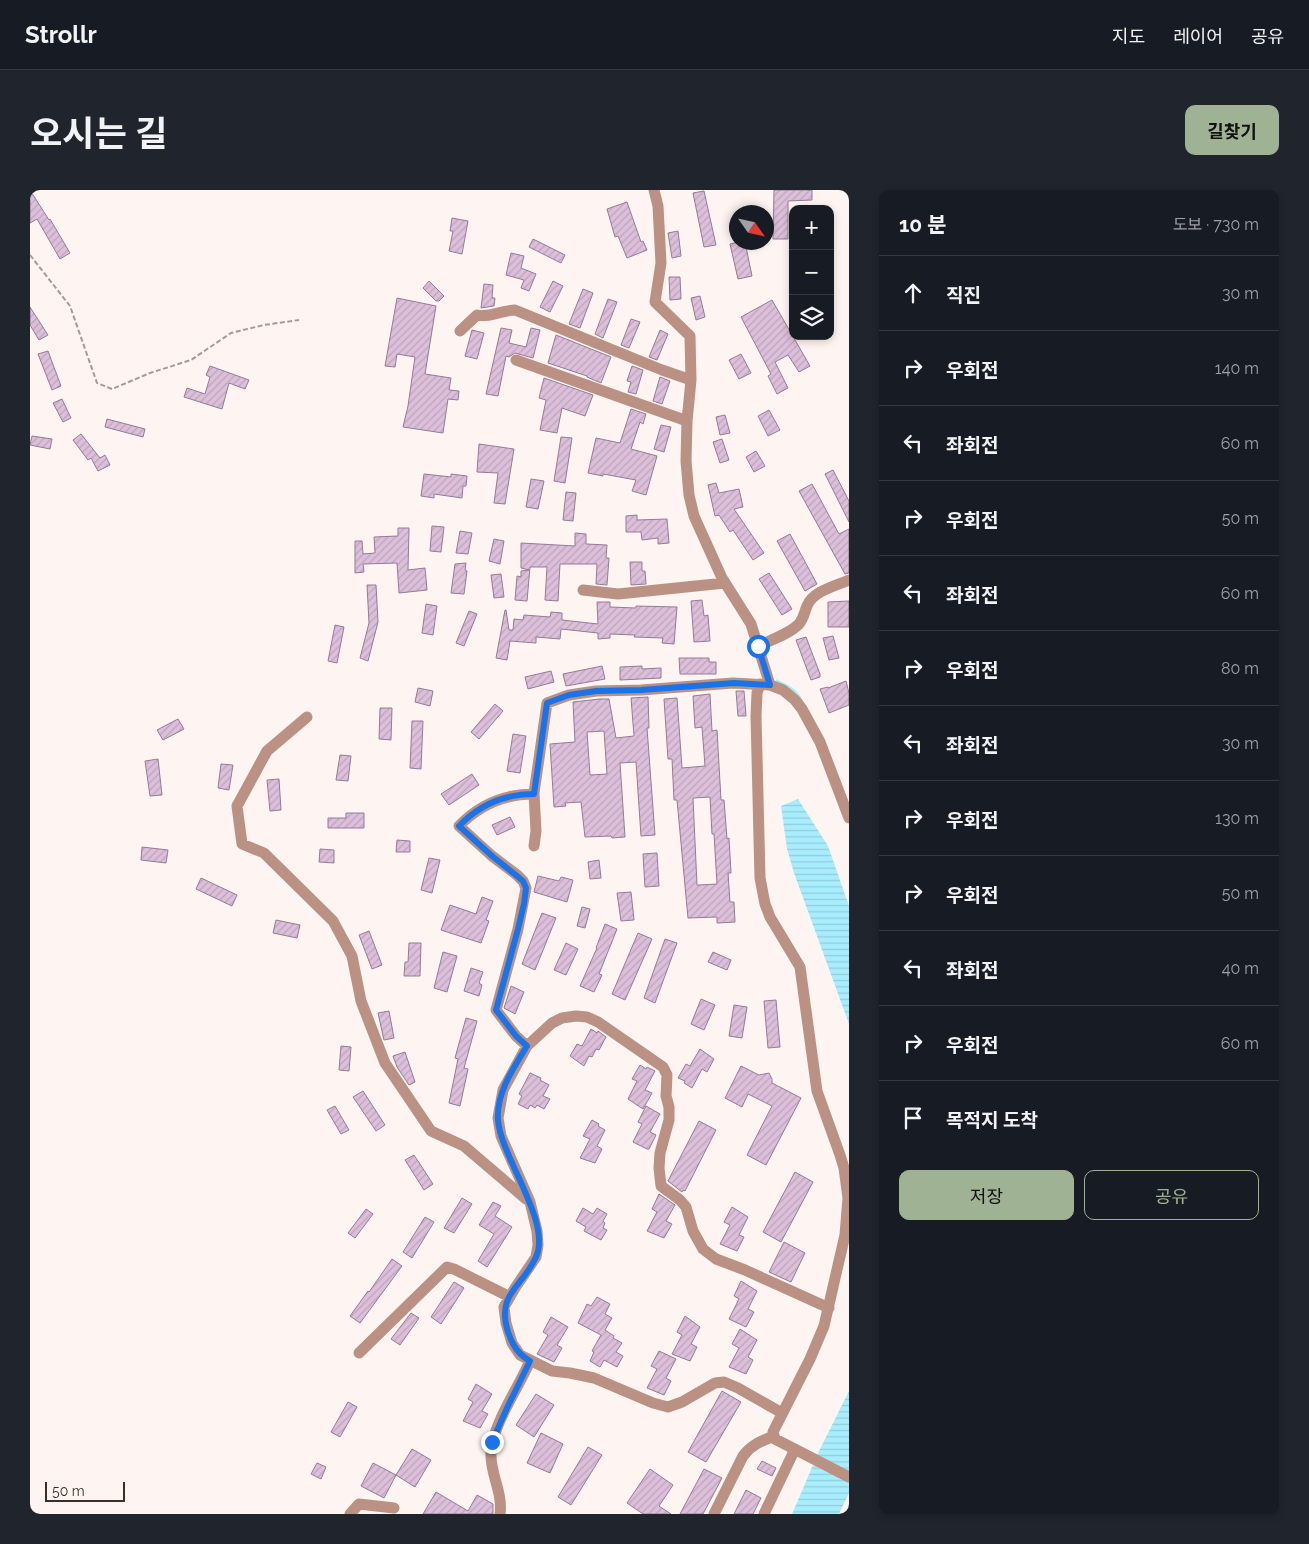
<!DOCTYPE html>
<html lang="ko">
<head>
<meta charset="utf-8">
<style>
  body { margin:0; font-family:Raleway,"Noto Sans KR",sans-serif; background:#20242c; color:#f1f3f6 }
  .controls { position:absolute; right:15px; top:15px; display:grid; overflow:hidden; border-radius:10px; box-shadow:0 2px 8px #0003 }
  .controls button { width:45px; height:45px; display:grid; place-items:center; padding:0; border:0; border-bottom:1px solid #363941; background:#171b24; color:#f1f3f6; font:25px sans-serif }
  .compass { position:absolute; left:699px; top:15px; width:45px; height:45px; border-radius:50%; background:#171b24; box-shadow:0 2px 8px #0003; rotate:124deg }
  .scale { position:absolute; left:15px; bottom:12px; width:80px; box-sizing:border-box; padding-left:5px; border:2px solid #3d2e28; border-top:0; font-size:14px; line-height:18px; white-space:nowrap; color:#3d2e28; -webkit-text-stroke:4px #fef5f2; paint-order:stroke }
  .stop { position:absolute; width:15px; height:15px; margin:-11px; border:4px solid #1a73e8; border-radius:50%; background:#fff }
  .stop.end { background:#1a73e8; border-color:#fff; box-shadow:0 1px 5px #0008 }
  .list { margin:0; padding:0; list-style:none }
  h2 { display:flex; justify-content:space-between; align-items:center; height:65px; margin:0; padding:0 20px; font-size:21px }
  h2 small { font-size:16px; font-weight:400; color:#9ea1a6 }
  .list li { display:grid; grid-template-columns:32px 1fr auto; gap:15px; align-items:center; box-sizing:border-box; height:75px; padding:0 20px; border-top:1px solid #363941 }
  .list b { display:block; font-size:19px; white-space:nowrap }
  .list em { font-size:16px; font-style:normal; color:#9ea1a6 }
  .actions { display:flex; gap:10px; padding:15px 20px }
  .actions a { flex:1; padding:11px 0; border:1px solid #a0b294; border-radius:10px; text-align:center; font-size:18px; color:#a0b294 }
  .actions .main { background:#a0b294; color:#111 }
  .icon { flex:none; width:28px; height:28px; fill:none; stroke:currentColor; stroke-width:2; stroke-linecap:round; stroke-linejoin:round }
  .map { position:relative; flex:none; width:819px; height:1324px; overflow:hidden; border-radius:10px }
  header { display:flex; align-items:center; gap:30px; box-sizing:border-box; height:70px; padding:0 25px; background:#171b24; border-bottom:1px solid #363941 }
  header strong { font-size:24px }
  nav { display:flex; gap:28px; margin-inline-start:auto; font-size:18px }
  .intro { display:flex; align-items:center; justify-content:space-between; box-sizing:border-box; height:120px; padding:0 30px }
  h1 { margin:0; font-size:35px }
  .button { padding:12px 22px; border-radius:10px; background:#a0b294; color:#111; font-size:18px; font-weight:700 }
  main { display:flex; gap:30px; padding:0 30px }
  aside { flex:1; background:#171b24; border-radius:10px; box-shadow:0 2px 8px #0003 }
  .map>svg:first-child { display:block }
  .water { fill:url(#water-rules) }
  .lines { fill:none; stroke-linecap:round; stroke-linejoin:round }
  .stream { stroke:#a8edfe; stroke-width:3 }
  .building { fill:url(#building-hatch); stroke:#957a93; fill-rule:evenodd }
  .path { stroke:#a69a96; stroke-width:2; stroke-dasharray:5 2.5; stroke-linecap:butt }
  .minor { stroke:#ba9182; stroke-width:11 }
  .route { stroke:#1a73e8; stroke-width:6 }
</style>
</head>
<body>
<header>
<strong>Strollr</strong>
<nav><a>지도</a><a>레이어</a><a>공유</a></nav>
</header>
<div class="intro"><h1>오시는 길</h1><a class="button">길찾기</a></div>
<main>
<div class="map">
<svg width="819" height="1324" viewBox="0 0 819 1324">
  <defs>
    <pattern id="water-rules" width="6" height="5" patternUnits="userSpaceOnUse" patternTransform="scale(1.25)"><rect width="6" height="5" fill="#a8edfe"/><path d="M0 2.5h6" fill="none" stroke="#92ccda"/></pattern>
    <pattern id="building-hatch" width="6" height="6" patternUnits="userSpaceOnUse" patternTransform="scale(1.25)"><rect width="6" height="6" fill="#dcbfda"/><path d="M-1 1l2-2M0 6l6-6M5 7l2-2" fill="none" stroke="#bea4bb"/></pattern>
  </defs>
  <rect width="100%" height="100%" fill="#fef5f2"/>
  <!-- water -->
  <path class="water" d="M768,609L798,656L819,716V834L764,683L757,659L751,616Z
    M819,1201V1281L787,1265Z
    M783,1275L819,1292V1303L809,1324H762Z"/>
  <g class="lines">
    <!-- stream -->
    <path class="stream" d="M747,491C758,496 767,501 772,512"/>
  </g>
  <!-- building -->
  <path class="building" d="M0,0L19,30L20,29L40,63L30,69L7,29L0,33Z
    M744,0H782V10L758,11V49H743Z
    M674,1L686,55L674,57L663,3Z
    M597,12L611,52L613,51L617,60L597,68L588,46L585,47L577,19Z
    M422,28L438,31L432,64L419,61L423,41H420Z
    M648,41L651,66L642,68L638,43Z
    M503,49L535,65L531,73L499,57Z
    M708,52H715L722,86L708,89L700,54Z
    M481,63L494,66L491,78L506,84L499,101L491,98L494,90L476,85Z
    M639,87H650L651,109L640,110Z
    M399,91L414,106L409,111H406L393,98Z
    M523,91L533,96L520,122L510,117Z
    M454,94L463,95L462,108H465L464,116L451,118Z
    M553,99L563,103L550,138L539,134Z
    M670,106L675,127L666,130L661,108Z
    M367,108L406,116L395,184L421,188L419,200L429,201L428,210L418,209L413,243L373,237L378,216L385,167L367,164L365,177L355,176Z
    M578,109L587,112L573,148L565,144Z
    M742,110L780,176L769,182L758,165L745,172L758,198L747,204L738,186L741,184L711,127Z
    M0,117L18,145L9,150L0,135Z
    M601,129L610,132L599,158L591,155Z
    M471,138L482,140L479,153L496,157L501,138L510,140L503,168L485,163L479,167L476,166L468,206L456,204Z
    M442,140L454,143L447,169L435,166Z
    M630,140L638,144L627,170L619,167Z
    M526,145L581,167L571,193L557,187V186L518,173Z
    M18,161L31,196L22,200L8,164Z
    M711,164L721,183L709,189L699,170Z
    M180,176L219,190L215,199L199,193L192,219L154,207L157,198L175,204L180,187L176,185Z
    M602,176L613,180L606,204L598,202L601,192L597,191Z
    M630,187L640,191L632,214L623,211Z
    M514,188L563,205L555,226L532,218L527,243L510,240L516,210L509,208Z
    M32,209L41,228L33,232L23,213Z
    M601,219L616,224L613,234L610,232L601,259L627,266L616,305L602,301L606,290L573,284V286L558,283L566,248L590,253Z
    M739,220L750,240L738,246L728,226Z
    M695,225L700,243L690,245L686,227Z
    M77,229L115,239L113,247L75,237Z
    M631,235L641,237L634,262L624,259Z
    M51,244L70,268L75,265L80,275L68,281L61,268L58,270L43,250Z
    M2,246L22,249L20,259L0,255Z
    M531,247L542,248L535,293L524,291Z
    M692,249L699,270L690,273L683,252Z
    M449,254L484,259L475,314L464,313L468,283L447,282Z
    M726,261L735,276L724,282L716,267Z
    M803,280L819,311V332L795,284Z
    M394,284L421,287V284L437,286L436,296H433L432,308L404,304V308L391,306Z
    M501,289L514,291L508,319L496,317Z
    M686,293L689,303L709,299L713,317L704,319L734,363L723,370L703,340L700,342L689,325L685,326L678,295Z
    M782,294L809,344L819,339V383L815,384L769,301Z
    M536,302L546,303L543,331L533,330Z
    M607,325V330L637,329L639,353L628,354V348L612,350L611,342H596V326Z
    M402,336L414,337L411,362L400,361Z
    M368,338H379L378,380L395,378L397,400L369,403L367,373L333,374L334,382L325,383V351H332L333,364L345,363L344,347L368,346Z
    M430,341L442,343L438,364L426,363Z
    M545,343L556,344V354L577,355L576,368H579L577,395L566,394L567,374H530L528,411L515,410L517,377H500L497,411L485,410L487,386L491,387V381L499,380L491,378V353L545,356Z
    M760,344L787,394L775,401L747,351Z
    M464,349L474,351L470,374L459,371Z
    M600,372H612V381H615L616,394L601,395Z
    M436,373L435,380L437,381L434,404L421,403L425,374Z
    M739,383L762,419L752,425L729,389Z
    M471,384L474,407L464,408L461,385Z
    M337,395H346L348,432L338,471L330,468L339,433Z
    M672,410L674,426L678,425L680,451L664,452L661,411Z
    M819,411V437H798V412Z
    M567,412H580V417L606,418V416L647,417L644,454L632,453L633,448L604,447L605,445L580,444V448L568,449V443L531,439L530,449L506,447V453L480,451L477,470L466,468L475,420H476L479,440H483L484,429L493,430L494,425L520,427L521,422L532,423V430L568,434Z
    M396,414L407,416L403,445L392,443Z
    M439,421L447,424L434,456L426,453Z
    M305,435L314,437L307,473L298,471Z
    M803,446L809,468L799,470L793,448Z
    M776,447L790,484V487L781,490L766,450Z
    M649,468H679V472H686V484H650Z
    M572,476L575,489L536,496L533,484Z
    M612,476V479L631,478V488L590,490V477Z
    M521,481L524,492L498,499L495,487Z
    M816,491L819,503V515L799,523L790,499L798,497V498Z
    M388,498L403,501L400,516L385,512Z
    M706,501H714L716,526H708Z
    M680,504L682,541L687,540L691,610H694L697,649L699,648L701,683H698L700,712H704L705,732L687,733V727L658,728L647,610H644L642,569H638L634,509L647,508L652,578L675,576L672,537L665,538L663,506ZM680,607L682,644H684L687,694L669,695H667L663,608Z
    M618,507L619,538H617L625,645L611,646L606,572L590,573L595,647L582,648L581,646L555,647L551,612L535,613L536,616L524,617L520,554L545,552L543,512L570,509H579L586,548L604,546L601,508ZM574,541L577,584L560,585L557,542Z
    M465,514L473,521L449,549L441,542Z
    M350,518H362L361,550L349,549Z
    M148,529L154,539L133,550L127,540Z
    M382,531H393L391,579L380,578Z
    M483,544L496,546L490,583L477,581Z
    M310,565L321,566L318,591L306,590Z
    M128,569L132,605L120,606L115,571Z
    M191,574L203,575L199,600L188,598Z
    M442,584L449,595L419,615L411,604Z
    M249,589L251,620L240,621L237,590Z
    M316,623H334V638H298V628H316Z
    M480,627L485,637L467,645L462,635Z
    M367,650L380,651V662H366Z
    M112,657L138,660L136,673L111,670Z
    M290,659L304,660V673L289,672Z
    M627,663L629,696L615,697L613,664Z
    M399,668L410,670L402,703L391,700Z
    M569,670L571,688L560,689L558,672Z
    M508,686L529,691L531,687L543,690L537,712L504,702Z
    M171,688L207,705L202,716L166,699Z
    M601,702L604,730L591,731L587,703Z
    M452,707L463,711L456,730L459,731L451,753L411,740L420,715L446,724Z
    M552,717L560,719L555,738L547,736Z
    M512,723L526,728L505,780L492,774Z
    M246,730L270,735L267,748L243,743Z
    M575,734L587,739L569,784L572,785L564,802L550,796L567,758H566Z
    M339,741L352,775L342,779L329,745Z
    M608,743L622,749L595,810L582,804Z
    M635,749L647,753L625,813L614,808Z
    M379,753H391L390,786H374L375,772H378Z
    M536,753L548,759L536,785L524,780Z
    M413,762L427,766L417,802L404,798Z
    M683,762L701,770L697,780L678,772Z
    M441,778L453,782L449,793L452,795L449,806L434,801Z
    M481,796L494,802L485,824L474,818Z
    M671,809L685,815L674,840L661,834Z
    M746,810L750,857L738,858L734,811Z
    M704,815L717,817L712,848L699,846Z
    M359,821L364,848L354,850L348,823Z
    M436,828L447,831L434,878L438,879L430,916L419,913L428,869L425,868Z
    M561,839L567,843L568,841L576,847L569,860L566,859L562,867L559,866L554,876L540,866L547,854L552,856Z
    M311,856L321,857L319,881L309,880Z
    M670,859L684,869L677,882L672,879L662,898L654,893L655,891L648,888L656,874L660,876Z
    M375,862L385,892L379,895L367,877L363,866Z
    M610,875L616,879L617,877L625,881L615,900L622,903L613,919L598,909L607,891L602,889Z
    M711,876L729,885L739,883L742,889V893L771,908L736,975L717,965L742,916L718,904L712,917L695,908Z
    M500,883L511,888L510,890L519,895L513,906L520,909L514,919L507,915L505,918L500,915L498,919L488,914L492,906L489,904Z
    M333,901L355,935L346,941L323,907Z
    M305,916L319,940L311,944L297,920Z
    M616,916L630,924L620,942L626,945L619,959H617L603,952L612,934L608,932Z
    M562,930L569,934L568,936L575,940L567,956L572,959L565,973L550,968L560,949L553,946Z
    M669,931L686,940L655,1001L653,1000L652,1002L638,991Z
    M384,965L403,994L394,1000L375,970Z
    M765,982L783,992L751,1052L733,1042Z
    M629,1004L645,1015L636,1031L642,1034L634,1048L617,1041L627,1022L622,1019Z
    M432,1008L442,1014L424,1043L414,1038Z
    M463,1012L471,1016L465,1026L482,1037L457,1077L448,1071L464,1044L449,1035Z
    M702,1017L718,1027L709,1045L714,1047L707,1061L690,1054L700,1035L694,1032Z
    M553,1018L563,1024L567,1018L577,1024L573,1031L575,1033L573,1038L577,1040L571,1050L554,1041L556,1037L546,1031Z
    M336,1019L343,1024L325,1048L318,1043Z
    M395,1027L404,1032L382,1068L373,1062Z
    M754,1052L775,1063L761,1092L739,1082Z
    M362,1069L372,1076L330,1133L320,1126L338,1101L339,1102Z
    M711,1091L727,1101L718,1119L724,1122L716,1137L699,1129L709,1109L704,1106Z
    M424,1092L434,1098L411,1134L401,1127Z
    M567,1107L580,1114L575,1124L582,1128L575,1140L584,1146L583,1148L592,1153L586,1162L593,1166L587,1177L574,1170L570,1177L560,1171L564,1162L562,1161L571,1145L548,1133L557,1114L561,1116Z
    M381,1123L389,1128L370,1155L361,1149Z
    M655,1126L670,1137L661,1154L667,1157L660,1171L642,1164L652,1145L647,1142Z
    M521,1127L538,1137L527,1155L532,1158L524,1172L507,1164L518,1145L513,1142Z
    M710,1139L727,1150L718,1167L723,1170L716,1184L699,1177L709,1158L702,1154Z
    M629,1161L646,1169L636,1188L641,1191L634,1205L617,1198L627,1179L621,1176Z
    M446,1194L462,1204L452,1221L458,1224L450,1238L433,1231L443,1212L438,1209Z
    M692,1201L711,1212L676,1272L658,1262Z
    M506,1204L524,1215L504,1247L486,1235Z
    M318,1212L327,1217L310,1247L301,1242Z
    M511,1243L533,1254L520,1283L497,1273Z
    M558,1257L572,1265L541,1315L528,1307Z
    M382,1259L401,1270L385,1297L366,1285Z
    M732,1271L746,1278L742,1286L727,1279Z
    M287,1273L296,1277L291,1289L281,1284Z
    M343,1273L366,1285L354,1308L331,1296Z
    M620,1279L643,1295L629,1316L641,1324H613L597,1313Z
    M674,1279L692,1288L673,1324H650Z
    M716,1300L731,1308L723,1324H704Z
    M406,1302L438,1321L447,1305L463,1314V1324H393Z"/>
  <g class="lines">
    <!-- path -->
    <path class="path" d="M0,65L40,116L67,193L82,199L120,183L161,170L201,143L234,135L269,130"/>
    <!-- minor -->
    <path class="minor" d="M624,0L628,16L631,73L625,112L660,146L661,190L657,231L656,271L659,305L664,326L692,388L721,434L740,495
      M430,141L447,125C460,128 472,120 485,120L632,180L661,190
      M486,170L657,231
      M553,400L588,404L695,393
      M728,456C741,450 759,444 769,434C774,428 774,423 777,416C783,401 805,396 819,390
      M730,494L727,503L726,526L730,688L735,714L740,727L770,777L787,901L810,965L814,978L818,1008L815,1045L794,1136L780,1169L743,1242L745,1249L819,1287
      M277,527L237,561L207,616L212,654L234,663L303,731L322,766L331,811L355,873L401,941L434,956L496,1009
      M504,656L506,641L504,603L517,513L539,505L566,501L611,500L703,493L740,495L753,500L765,510L772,519L790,552L819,628
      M497,856L486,846L466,820L488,739L496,698L493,691L487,685L462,666L429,636C450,614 474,604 504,604
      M329,1163L417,1077L424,1079L480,1107
      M752,1223L708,1198L694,1192L685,1193L652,1212L638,1217L623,1213L564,1188L540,1183L522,1181L490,1165L482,1153L476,1133L474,1117L485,1098L506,1067L508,1055L507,1041L500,1012L471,946L468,928L473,900L497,856L522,833L532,828L546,826L557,827L568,832L633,877L637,885L636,906L639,917V930L630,963L629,978L631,996L650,1010L656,1017L663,1041L673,1059L686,1069L715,1080L799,1118
      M320,1324L329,1314L364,1318
      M470,1324C473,1302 460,1284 461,1263C463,1233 488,1199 500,1171
      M684,1324L713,1266C721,1255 731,1251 744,1246
      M734,1324L765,1259"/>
  </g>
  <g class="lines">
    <!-- route -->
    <path class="route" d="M462,1252L477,1218L500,1171C488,1164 483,1156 478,1142C466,1103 492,1098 506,1067C522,1032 471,968 468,930C466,903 484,877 497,856L486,846L466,820L488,739L494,714L496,698L493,691L487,686L462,666L429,636C450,614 474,604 504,604L517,513L539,505L566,501L611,500L704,493L740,495L728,456"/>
  </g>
</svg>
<div class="controls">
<button>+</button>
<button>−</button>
<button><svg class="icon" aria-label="layers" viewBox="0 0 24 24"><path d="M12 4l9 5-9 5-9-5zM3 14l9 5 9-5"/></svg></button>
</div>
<svg class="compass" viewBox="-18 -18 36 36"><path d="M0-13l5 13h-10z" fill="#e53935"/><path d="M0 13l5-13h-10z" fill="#9ea1a6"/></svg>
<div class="scale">50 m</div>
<div class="stop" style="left:728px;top:456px"></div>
<div class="stop end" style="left:462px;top:1252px"></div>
</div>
<aside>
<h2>10 분<small>도보 · 730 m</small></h2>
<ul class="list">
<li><svg class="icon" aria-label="ahead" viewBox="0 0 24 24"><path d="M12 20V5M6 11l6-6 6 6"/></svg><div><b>직진</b></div><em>30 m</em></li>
<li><svg class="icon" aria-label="right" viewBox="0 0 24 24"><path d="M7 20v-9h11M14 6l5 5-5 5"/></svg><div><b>우회전</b></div><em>140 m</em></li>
<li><svg class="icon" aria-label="left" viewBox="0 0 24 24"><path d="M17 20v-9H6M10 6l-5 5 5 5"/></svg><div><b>좌회전</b></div><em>60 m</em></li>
<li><svg class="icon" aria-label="right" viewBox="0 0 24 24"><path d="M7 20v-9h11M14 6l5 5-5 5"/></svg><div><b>우회전</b></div><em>50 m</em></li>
<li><svg class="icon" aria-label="left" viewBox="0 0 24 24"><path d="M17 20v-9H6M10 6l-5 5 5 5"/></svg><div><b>좌회전</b></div><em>60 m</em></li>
<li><svg class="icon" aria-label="right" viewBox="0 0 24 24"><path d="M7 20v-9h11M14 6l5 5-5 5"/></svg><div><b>우회전</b></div><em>80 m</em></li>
<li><svg class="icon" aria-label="left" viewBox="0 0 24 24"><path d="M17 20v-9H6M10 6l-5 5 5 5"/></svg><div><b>좌회전</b></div><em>30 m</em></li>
<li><svg class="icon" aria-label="right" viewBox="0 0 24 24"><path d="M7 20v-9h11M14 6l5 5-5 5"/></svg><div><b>우회전</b></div><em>130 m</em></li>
<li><svg class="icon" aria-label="right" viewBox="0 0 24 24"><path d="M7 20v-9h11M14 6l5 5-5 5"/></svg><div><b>우회전</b></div><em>50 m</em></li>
<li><svg class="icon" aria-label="left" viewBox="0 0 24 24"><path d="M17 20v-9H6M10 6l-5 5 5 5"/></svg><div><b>좌회전</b></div><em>40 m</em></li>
<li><svg class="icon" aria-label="right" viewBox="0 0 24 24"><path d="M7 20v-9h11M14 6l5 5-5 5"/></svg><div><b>우회전</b></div><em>60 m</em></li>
<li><svg class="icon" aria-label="arrive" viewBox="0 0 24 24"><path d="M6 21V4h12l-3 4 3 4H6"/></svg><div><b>목적지 도착</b></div></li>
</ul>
<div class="actions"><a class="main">저장</a><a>공유</a></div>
</aside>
</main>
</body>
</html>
